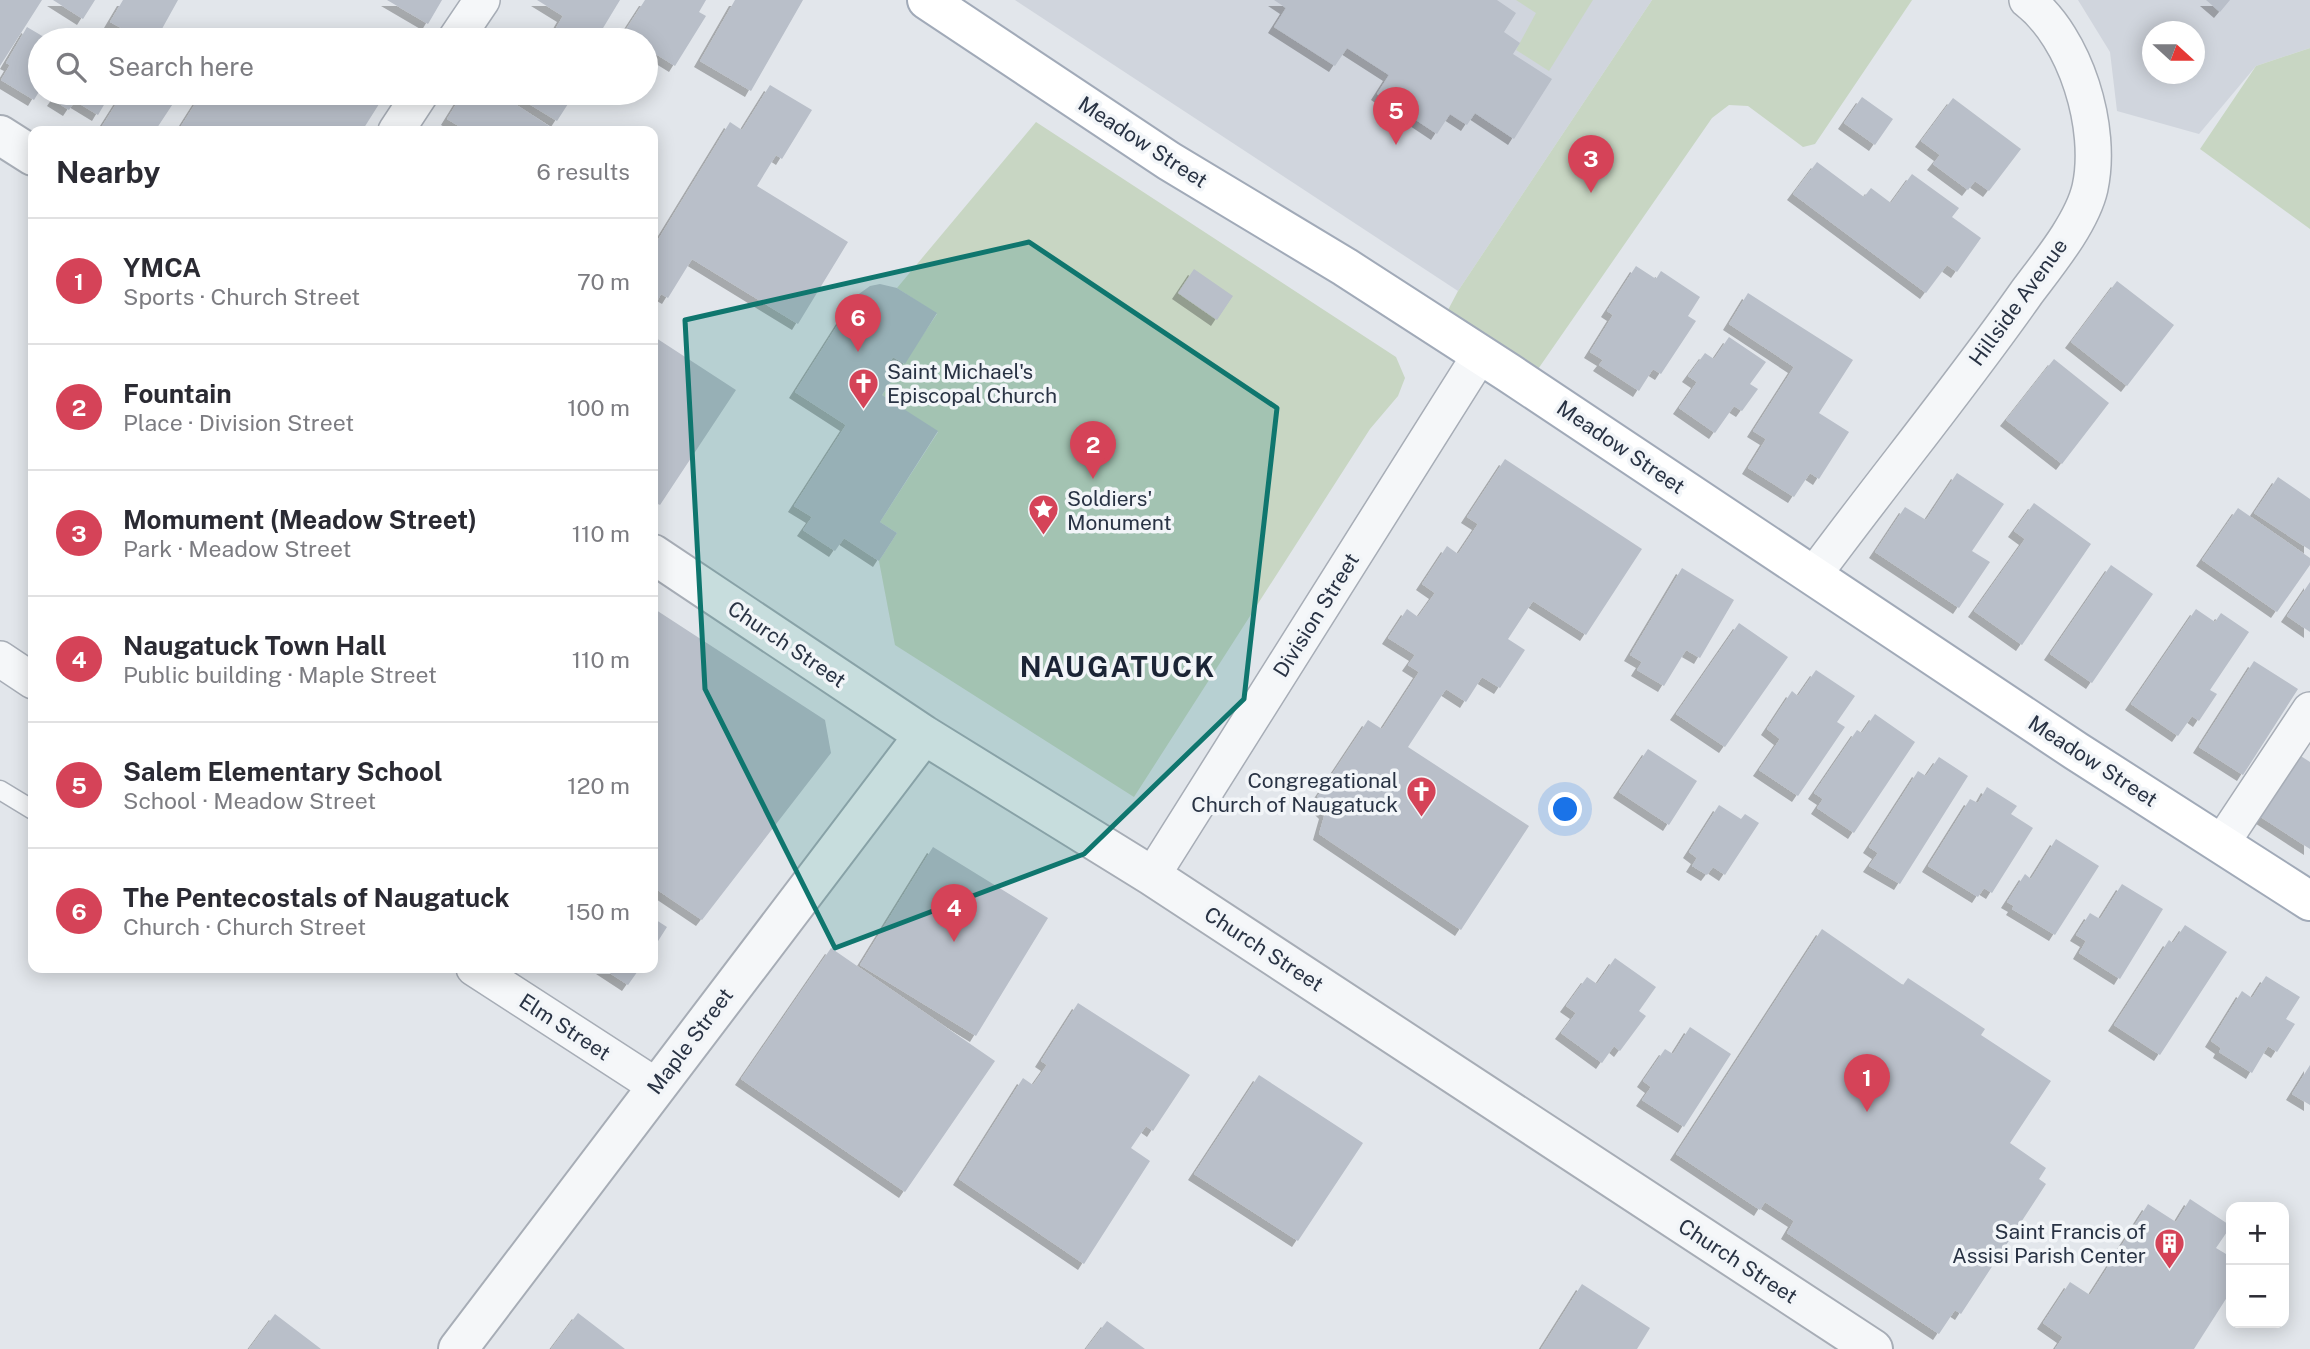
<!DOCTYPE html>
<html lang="en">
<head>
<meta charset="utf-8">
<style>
  body { margin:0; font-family:"Public Sans",sans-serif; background:#f7f7f7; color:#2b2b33 }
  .controls { position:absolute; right:21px; bottom:21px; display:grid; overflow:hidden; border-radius:14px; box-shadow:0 4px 18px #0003 }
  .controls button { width:63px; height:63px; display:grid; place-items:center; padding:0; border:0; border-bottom:2px solid #e1e1e2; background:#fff; color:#2b2b33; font:35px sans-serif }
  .compass { position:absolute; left:2142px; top:21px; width:63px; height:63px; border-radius:50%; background:#fff; box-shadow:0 4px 18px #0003; rotate:111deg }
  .you { position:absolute; left:1566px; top:810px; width:24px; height:24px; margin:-18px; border:5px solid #fff; border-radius:50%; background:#1a73e8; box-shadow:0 0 0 10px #1a73e833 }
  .badge { display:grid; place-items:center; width:46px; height:46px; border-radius:50%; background:#d54358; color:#fff; font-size:23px; font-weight:700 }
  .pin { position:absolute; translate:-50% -58px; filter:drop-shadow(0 2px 4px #0008) }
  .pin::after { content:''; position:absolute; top:37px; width:24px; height:21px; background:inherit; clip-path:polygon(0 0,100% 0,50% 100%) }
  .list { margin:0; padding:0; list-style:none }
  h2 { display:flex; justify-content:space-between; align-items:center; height:91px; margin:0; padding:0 28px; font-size:30px }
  h2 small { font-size:23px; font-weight:400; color:#7c7c81 }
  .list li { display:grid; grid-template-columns:46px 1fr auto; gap:21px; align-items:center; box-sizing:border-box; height:126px; padding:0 28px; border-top:2px solid #e1e1e2 }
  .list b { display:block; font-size:26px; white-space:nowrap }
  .list p { margin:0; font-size:23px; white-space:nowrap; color:#7c7c81 }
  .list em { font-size:23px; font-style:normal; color:#7c7c81 }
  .icon { flex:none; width:38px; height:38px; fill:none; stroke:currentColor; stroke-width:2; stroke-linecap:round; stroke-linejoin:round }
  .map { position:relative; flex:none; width:2310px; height:1349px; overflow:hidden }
  .search { position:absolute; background:#fff; box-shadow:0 4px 18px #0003; left:28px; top:28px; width:630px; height:77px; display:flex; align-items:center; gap:18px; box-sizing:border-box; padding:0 24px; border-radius:38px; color:#7c7c81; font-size:26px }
  .panel { position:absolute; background:#fff; box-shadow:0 4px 18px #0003; left:28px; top:126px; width:630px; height:847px; border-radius:14px }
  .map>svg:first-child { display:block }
  .built { fill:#d0d5dd; fill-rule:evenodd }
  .green { fill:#c8d6c3 }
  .building { fill:#b9bfc9; filter:url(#shadow) }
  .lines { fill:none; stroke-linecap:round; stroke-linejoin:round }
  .service-casing { stroke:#a7adb6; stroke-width:21 }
  .minor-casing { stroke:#a7adb6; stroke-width:38 }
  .tertiary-casing { stroke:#a7adb6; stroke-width:42 }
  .primary-casing { stroke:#a1aab8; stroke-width:42 }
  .service { stroke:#f5f7f9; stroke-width:18 }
  .minor { stroke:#f5f7f9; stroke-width:35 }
  .tertiary { stroke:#f5f7f9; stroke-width:38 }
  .primary { stroke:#fff; stroke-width:38 }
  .marked { fill:#0f766e; fill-opacity:0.2; stroke:#0f766e; stroke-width:5; stroke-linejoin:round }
  .labels { text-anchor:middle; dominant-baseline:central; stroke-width:7; stroke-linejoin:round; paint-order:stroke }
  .street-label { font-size:21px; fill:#293344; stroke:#f2f5f8 }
  .poi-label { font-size:21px; fill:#293344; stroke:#f2f5f8; text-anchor:start }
  .district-label { font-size:28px; font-weight:bold; letter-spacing:2px; fill:#1b2435; stroke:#f2f5f8 }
</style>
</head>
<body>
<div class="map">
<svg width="2310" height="1349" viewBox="0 0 2310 1349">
  <defs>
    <filter id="shadow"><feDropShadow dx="-6" dy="6" stdDeviation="0" flood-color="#0004"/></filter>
  </defs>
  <rect width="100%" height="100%" fill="#e2e6eb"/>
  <!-- built -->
  <path class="built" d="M1015,0H1652L1458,291Z
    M2078,0H2310V48L2256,66L2199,134L2117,111L2110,52ZM2152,32H2194V74H2152Z"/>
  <!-- green -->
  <path class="green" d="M1516,0H1593L1549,71L1516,50L1536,13Z
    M1652,0H1912L1815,144L1803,147L1748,106L1729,105L1712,118L1527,385L1439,327L1458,291Z
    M2310,48V229L2200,149L2256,66Z
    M1036,122L1396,357L1405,378L1398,396L1370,429L1134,797L895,645L879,561L897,533L880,522L938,432L882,395L937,314L897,288Z"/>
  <!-- building -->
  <path class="building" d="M0,0H42L0,66Z
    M53,0H95L83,19Z
    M123,0H178L158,36L149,31L144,40L110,22Z
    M387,0H442L428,24Z
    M537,0H620L597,38L593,35L590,40H565L553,33L563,16Z
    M645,0H706L699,12L706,16L675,66L646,48V40H634L623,34Z
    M735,0H803L751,91L700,61Z
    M1274,0H1497L1516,13L1504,32L1520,43L1513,54L1552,79L1514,139L1475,113L1467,125L1450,114L1437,134L1377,94L1389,75L1347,48L1335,66L1274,27L1286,8Z
    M2206,0H2230L2220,12Z
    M27,27L49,40H40V90L34,100L1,80L10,65L6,63Z
    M770,85L812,110L782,159L776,155L757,186L848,242L798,324L692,259L668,298L661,294L653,309V248L730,122L742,130Z
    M58,93H111L98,115L75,101L69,110L53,100Z
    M123,93H180L155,131H99Z
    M202,93H386L362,131H178Z
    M463,93H498L557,131H467L447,119Z
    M511,93H575L557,121Z
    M1862,97L1893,119L1875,145L1844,123Z
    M1953,98L2021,149L1989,191L1975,181L1968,190L1933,164L1940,155L1921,141Z
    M1817,162L1864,197L1871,188L1891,203L1912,174L1959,208L1952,217L1981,238L1957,272L1947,265L1926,293L1793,194Z
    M1636,266L1656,279L1661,271L1700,297L1688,316L1696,321L1661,374L1653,369L1639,391L1599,365L1603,360L1590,352L1613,315L1607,311Z
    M1194,269L1233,296L1217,320L1178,293Z
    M2117,281L2174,325L2127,386L2071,342Z
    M880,284L897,288L937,313L905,364L893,357L889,363L899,369L882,395L938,431L880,522L897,533L879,561L844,538L835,551L803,530L812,517L794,506L846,425L795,392L856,296L870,286Z
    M1748,293L1853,360L1819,413L1849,432L1819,479L1810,473L1794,497L1748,468L1766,439L1753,431L1794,367L1729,324Z
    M653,336L736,390L660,505L653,500Z
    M1729,337L1766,362L1750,384L1758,389L1742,411L1734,406L1715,433L1679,408L1697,382L1688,376L1705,353L1714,359Z
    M2054,359L2109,403L2062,464L2006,420Z
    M1505,459L1642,549L1586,635L1533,601L1508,639L1525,650L1500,688L1482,677L1466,702L1446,689L1408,747L1529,826L1461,930L1319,834L1325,813L1318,806L1317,797L1368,720L1382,729L1419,672L1408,665L1415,655L1388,638L1407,609L1418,617L1435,593L1422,584L1447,546L1458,554L1478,524L1467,517Z
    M1957,473L2004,504L1972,551L1990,562L1959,608L1875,552L1905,507L1926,520Z
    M2278,477L2310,499V550L2254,513Z
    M2034,503L2091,544L2022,645L1974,611L2025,539L2014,531Z
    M2238,508L2310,558V565L2277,612L2202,560Z
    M2111,565L2153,594L2092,683L2050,654Z
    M1682,568L1734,600L1700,658L1686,650L1664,686L1637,670L1642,662L1630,655Z
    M2310,582V632L2287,616Z
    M653,608L825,720L831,753L702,920L653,887Z
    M2196,609L2215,622L2221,613L2249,632L2210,690L2217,694L2199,721L2192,716L2178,736L2131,704Z
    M1739,623L1788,657L1725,747L1676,714Z
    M2254,661L2298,689L2243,775L2199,747Z
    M1816,670L1855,696L1837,722L1845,727L1798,796L1759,770L1780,739L1767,729L1792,691L1798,696Z
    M1875,714L1915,742L1854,833L1817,808L1823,799L1814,793L1857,730L1862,733Z
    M1648,749L1697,781L1669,825L1619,792Z
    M2293,751L2310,762V849L2253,812Z
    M1939,757L1968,776L1900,884L1869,866L1878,853L1869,847L1918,771L1926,776Z
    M1987,787L2017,806L2011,814L2033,828L1992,893L1984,888L1978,897L1928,866L1970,799L1978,803Z
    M1719,805L1741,819L1745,814L1759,823L1725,875L1713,867L1707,875L1692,866L1697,858L1689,852Z
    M2056,839L2099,866L2055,935L2012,909L2014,906L2007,902L2025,874L2031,879Z
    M933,847L1048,918L976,1036L860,965Z
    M2122,884L2163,909L2120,979L2079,953L2086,941L2076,935L2090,913L2100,919Z
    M653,918L667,927L653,949Z
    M2185,925L2227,952L2160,1055L2114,1025L2169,940L2173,943Z
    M1822,929L1903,985L1908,978L1985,1029L1981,1035L2051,1081L2010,1143L2046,1168L2039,1179L2046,1184L1961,1314L1955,1310L1939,1334L1787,1233L1794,1221L1765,1202L1760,1210L1676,1154Z
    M831,948L995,1061L905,1192L741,1079Z
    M1615,958L1656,987L1639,1011L1646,1016L1620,1051L1614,1046L1602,1063L1561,1033L1576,1013L1566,1006L1587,977L1597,984Z
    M602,968H640L628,985Z
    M2266,976L2300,997L2286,1019L2295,1024L2277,1052L2268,1046L2252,1073L2219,1052L2221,1048L2211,1041L2242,991L2252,998Z
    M1078,1003L1190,1075L1153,1131L1146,1126L1131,1148L1150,1161L1084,1264L959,1179L1023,1078L1033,1085L1047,1065L1041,1061Z
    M1690,1027L1731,1054L1684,1127L1642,1100L1651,1087L1643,1081L1665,1049L1673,1054Z
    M2310,1065V1105L2292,1094Z
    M1259,1075L1363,1143L1298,1241L1194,1174Z
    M2190,1199L2231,1226L2216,1248L2231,1257V1291L2194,1349H2055L2063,1337L2043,1323L2070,1282L2090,1295L2148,1204L2176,1222Z
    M1582,1284L1650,1328L1637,1349H1541Z
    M578,1313L625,1349H551Z
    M275,1314L321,1349H249Z
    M1107,1321L1145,1349H1086Z"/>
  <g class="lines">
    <defs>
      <path id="service" d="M0,790L33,810"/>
      <path id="minor" d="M455,40L482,0
        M396,131L421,93
        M1813,576C1883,481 1959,389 2027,292C2048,264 2082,223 2090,188C2103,128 2076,38 2027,0
        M0,659L33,681
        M2221,844L2310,710
        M1152,876L1480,355
        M474,968L656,1086"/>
      <path id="tertiary" d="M0,135L33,156
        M653,554L924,735L1152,876L1873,1349
        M458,1349L924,735"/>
      <path id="primary" d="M927,0L1169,161L1345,267L1509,373L2076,751L2310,901"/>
    </defs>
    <!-- service casing -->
    <use href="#service" class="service-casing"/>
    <!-- minor casing -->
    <use href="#minor" class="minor-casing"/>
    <!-- tertiary casing -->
    <use href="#tertiary" class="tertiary-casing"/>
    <!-- primary casing -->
    <use href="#primary" class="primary-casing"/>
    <!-- service -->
    <use href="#service" class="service"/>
    <!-- minor -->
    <use href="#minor" class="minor"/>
    <!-- tertiary -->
    <use href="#tertiary" class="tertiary"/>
    <!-- primary -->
    <use href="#primary" class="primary"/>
  </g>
  <!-- marked area -->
  <path class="marked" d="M1029,242L1277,408L1244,699L1084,854L835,948L705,689L685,320Z"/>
  <!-- icons -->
  <defs>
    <symbol id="church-pin" viewBox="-11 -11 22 30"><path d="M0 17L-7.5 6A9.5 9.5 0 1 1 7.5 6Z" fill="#d54358" stroke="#f2f5f8"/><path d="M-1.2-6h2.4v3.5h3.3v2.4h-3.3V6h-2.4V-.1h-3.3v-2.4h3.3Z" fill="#fff"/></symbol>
    <symbol id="sight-pin" viewBox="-11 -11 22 30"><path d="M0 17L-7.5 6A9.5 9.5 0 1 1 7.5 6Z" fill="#d54358" stroke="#f2f5f8"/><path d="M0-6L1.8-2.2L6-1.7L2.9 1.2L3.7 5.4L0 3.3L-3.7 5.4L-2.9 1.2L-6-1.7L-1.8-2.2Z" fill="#fff"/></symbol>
    <symbol id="building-pin" viewBox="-11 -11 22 30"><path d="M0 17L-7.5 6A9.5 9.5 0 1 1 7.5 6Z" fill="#d54358" stroke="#f2f5f8"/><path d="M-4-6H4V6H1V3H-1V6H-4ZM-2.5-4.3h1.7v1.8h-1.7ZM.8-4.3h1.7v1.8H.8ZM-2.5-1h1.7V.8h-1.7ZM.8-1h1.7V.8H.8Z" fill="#fff"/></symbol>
  </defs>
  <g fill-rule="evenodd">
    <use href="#church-pin" x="846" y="366" width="35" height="47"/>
    <use href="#sight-pin" x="1026" y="492" width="35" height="47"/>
    <use href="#church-pin" x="1404" y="774" width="35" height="47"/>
    <use href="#building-pin" x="2152" y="1226" width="35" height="47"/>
  </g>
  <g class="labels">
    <!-- street labels -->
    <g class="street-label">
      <text transform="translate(1143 142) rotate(33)">Meadow Street</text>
      <text transform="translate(2018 302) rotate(-54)">Hillside Avenue</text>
      <text transform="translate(1621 447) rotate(34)">Meadow Street</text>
      <text transform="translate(1316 615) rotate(-58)">Division Street</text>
      <text transform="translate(787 644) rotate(34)">Church Street</text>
      <text transform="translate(2093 761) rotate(33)">Meadow Street</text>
      <text transform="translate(1264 949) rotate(33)">Church Street</text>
      <text transform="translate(565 1027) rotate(33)">Elm Street</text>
      <text transform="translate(690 1041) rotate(-53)">Maple Street</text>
      <text transform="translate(1738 1261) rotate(33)">Church Street</text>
    </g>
    <!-- poi labels -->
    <g class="poi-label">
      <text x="887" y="371">Saint Michael's<tspan x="887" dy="24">Episcopal Church</tspan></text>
      <text x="1067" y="498">Soldiers'<tspan x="1067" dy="24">Monument</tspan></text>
      <text x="1398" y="780" text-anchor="end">Congregational<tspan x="1398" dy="24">Church of Naugatuck</tspan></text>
      <text x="2146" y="1231" text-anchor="end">Saint Francis of<tspan x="2146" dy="24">Assisi Parish Center</tspan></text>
    </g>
    <!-- district labels -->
    <g class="district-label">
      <text x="1118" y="666">NAUGATUCK</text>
    </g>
  </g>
</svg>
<div class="controls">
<button>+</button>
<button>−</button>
</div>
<svg class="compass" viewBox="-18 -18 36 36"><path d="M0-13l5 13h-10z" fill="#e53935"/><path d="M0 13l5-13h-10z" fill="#7c7c81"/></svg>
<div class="you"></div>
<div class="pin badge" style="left:1867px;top:1112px">1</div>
<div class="pin badge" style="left:1093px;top:479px">2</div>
<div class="pin badge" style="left:1591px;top:193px">3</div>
<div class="pin badge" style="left:954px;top:942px">4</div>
<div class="pin badge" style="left:1396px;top:145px">5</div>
<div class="pin badge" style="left:858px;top:352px">6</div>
<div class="search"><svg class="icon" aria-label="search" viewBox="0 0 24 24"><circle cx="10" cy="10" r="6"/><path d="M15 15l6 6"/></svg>Search here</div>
<section class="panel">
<h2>Nearby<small>6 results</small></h2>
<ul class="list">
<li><span class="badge">1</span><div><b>YMCA</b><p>Sports · Church Street</p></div><em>70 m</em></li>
<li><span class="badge">2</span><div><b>Fountain</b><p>Place · Division Street</p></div><em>100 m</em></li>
<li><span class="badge">3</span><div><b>Momument (Meadow Street)</b><p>Park · Meadow Street</p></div><em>110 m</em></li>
<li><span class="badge">4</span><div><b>Naugatuck Town Hall</b><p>Public building · Maple Street</p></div><em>110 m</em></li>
<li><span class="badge">5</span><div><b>Salem Elementary School</b><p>School · Meadow Street</p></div><em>120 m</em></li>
<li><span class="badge">6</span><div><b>The Pentecostals of Naugatuck</b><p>Church · Church Street</p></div><em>150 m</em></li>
</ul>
</section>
</div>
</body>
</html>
